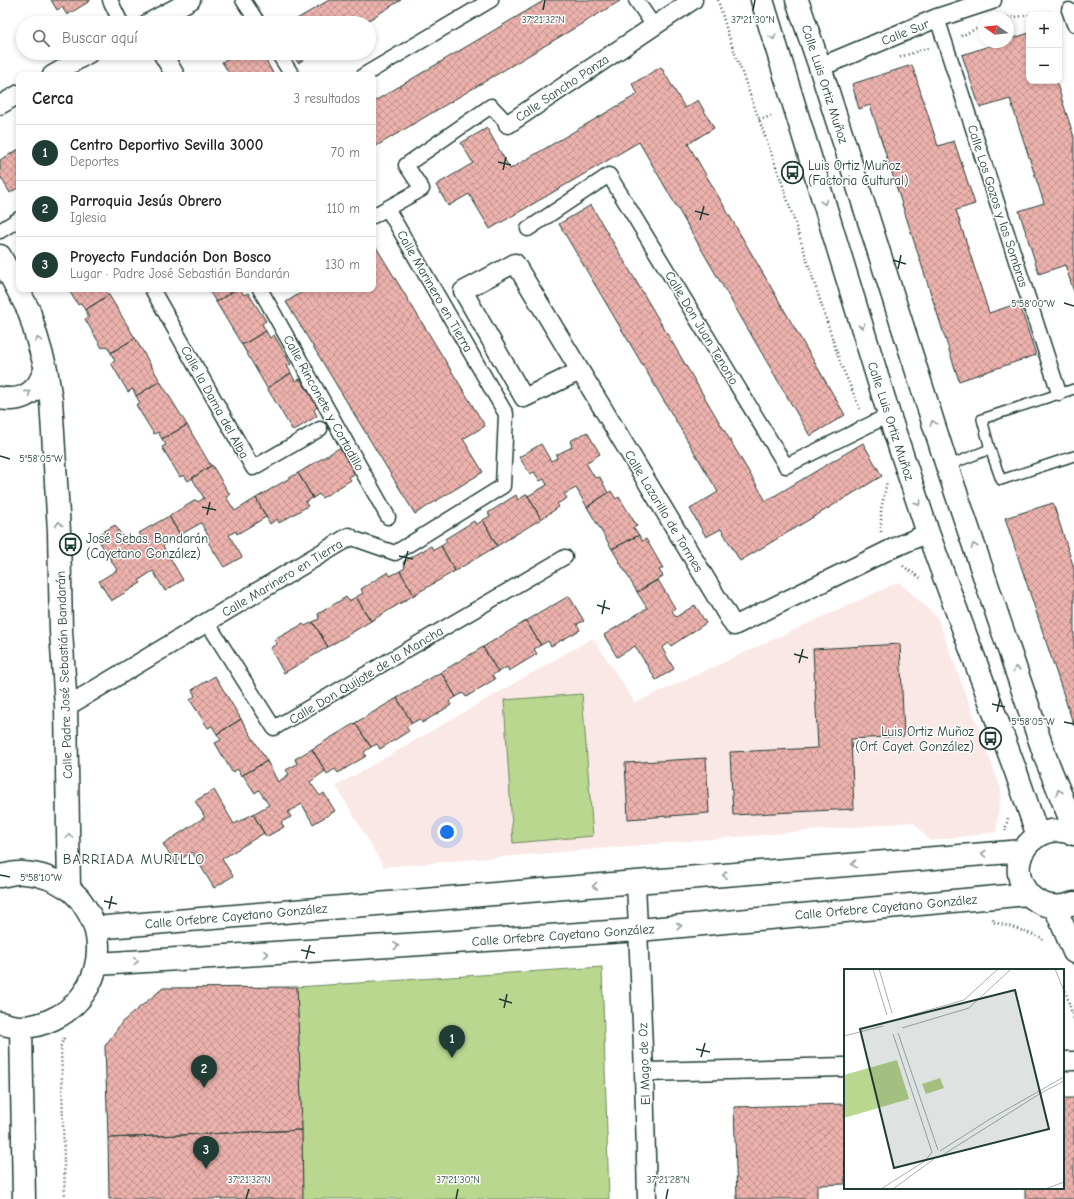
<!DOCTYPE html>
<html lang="es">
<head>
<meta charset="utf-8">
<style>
  body { margin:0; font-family:"Comic Neue",sans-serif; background:#f6f6f6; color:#202124 }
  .controls { position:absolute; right:12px; top:12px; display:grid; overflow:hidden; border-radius:8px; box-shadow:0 2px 6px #0003 }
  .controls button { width:36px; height:36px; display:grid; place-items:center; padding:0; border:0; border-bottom:1px solid #e0e0e0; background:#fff; color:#202124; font:20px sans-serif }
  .compass { position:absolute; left:978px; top:12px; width:36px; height:36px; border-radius:50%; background:#fff; box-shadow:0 2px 6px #0003; rotate:284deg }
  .you { position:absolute; left:447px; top:832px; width:14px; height:14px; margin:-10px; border:3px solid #fff; border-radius:50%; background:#1a73e8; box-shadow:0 0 0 6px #1a73e833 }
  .badge { display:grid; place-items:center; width:26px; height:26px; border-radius:50%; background:#1f3d34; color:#fff; font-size:13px; font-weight:700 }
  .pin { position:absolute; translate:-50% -33px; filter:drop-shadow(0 1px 2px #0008) }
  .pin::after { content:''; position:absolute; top:21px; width:14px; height:12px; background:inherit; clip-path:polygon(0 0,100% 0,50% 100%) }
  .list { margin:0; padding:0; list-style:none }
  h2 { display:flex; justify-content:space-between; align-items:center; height:52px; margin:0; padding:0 16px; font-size:17px }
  h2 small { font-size:13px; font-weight:400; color:#757577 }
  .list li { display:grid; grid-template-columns:26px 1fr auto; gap:12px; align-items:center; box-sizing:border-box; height:56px; padding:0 16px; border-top:1px solid #e0e0e0 }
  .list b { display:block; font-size:15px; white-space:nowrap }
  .list p { margin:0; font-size:13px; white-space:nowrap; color:#757577 }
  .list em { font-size:13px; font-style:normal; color:#757577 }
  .icon { flex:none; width:22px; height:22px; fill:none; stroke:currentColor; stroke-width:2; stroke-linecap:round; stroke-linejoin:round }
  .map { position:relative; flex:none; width:1074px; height:1199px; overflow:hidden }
  .search { position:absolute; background:#fff; box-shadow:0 2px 6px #0003; left:16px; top:16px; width:360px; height:44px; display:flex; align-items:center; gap:10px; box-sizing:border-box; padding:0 14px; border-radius:22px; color:#757577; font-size:15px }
  .panel { position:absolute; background:#fff; box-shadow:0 2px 6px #0003; left:16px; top:72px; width:360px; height:220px; border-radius:8px }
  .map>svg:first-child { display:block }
  .built { fill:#fae8e6 }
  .garden { fill:#bad78f; stroke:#6c8a62 }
  .building { fill:url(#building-cross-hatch); stroke:#1f3d34 }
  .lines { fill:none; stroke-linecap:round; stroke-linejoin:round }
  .service-casing { stroke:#1f3d34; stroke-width:12 }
  .pedestrian-casing { stroke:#1f3d34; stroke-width:17 }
  .minor-casing { stroke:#1f3d34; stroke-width:21 }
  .tertiary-casing { stroke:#1f3d34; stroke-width:25 }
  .path { stroke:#1f3d34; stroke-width:2.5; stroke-dasharray:1 3; stroke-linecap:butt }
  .service { stroke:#fff; stroke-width:9 }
  .pedestrian { stroke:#fff; stroke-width:14 }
  .minor { stroke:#fff; stroke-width:18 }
  .tertiary { stroke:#fff; stroke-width:22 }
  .oneway { stroke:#8f9e9a }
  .ticks { fill:none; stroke:#1f3d34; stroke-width:1.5 }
  .labels { text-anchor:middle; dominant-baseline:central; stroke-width:3; stroke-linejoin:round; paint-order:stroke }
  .street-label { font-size:13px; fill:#1f3d34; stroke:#fff }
  .poi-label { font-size:13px; fill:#1f3d34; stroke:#fff; text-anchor:start }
  .neighbourhood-label { font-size:14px; letter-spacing:1px; fill:#1f3d34; stroke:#fff }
  .inset-road { fill:none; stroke:#a5b1ae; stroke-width:1 }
  .view { fill:#1f3d34; fill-opacity:0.15; stroke:#1f3d34; stroke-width:2 }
  .inset-edge { fill:none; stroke:#1f3d34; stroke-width:2 }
  .ticks-label { font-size:10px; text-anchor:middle; fill:#1f3d34; stroke:#fff; stroke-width:3; stroke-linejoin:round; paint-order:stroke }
</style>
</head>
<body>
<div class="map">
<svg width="1074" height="1199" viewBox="0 0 1074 1199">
  <defs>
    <pattern id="building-cross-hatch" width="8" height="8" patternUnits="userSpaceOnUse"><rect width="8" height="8" fill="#edb2ad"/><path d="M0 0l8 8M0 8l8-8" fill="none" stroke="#bf928e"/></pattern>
  </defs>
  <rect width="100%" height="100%" fill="#fff"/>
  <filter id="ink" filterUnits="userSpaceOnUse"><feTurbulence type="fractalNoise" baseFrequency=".025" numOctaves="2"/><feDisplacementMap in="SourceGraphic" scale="8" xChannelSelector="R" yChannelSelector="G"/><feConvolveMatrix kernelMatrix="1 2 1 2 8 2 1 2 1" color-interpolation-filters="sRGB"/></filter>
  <g filter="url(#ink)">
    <!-- built -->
    <path class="built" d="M899,582L937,617L1001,789L996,832L930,841L913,822L384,867L336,786L593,638L635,703Z"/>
    <!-- garden -->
    <path class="garden" d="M582,694L593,836L513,843L504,700Z
      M602,967L609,1199H302V1130L297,987Z"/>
    <!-- building -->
    <path class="building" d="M51,0H90V1L67,15L62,7L57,10Z
      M329,0H401L364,23H290Z
      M545,0H619L620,1L373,148V102Z
      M1029,33V81H1056L1074,137V292L1065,265L1039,274L1019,211L1044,203L1010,99L980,108L962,55L1001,42H1008V40Z
      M237,53H262L274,75H230L222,62Z
      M292,53H315L298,63Z
      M912,65L938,146L954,141L975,204L956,210L989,313L1019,303L1036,355L959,381L870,105L859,109L852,84Z
      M661,67L685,108L698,100L714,128L688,144L845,415L810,436L639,142L490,229L469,194L448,206L436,185L473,163L461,143L487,128L510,169L638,94L632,84Z
      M19,149V187L10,193L0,176V160Z
      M591,205L766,501L863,443L882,476L740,561L721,529L706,537L690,509L718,492L559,224Z
      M376,247L485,426L463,439L483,472L415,514L286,302L307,289H373V248Z
      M68,289H105L109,295L85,310L81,303L78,305Z
      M208,289H237L216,302Z
      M237,289H240L244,295L248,293L266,321L262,324L266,331L242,345L216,302Z
      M109,295L135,338L111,353L107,346L102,348L85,319L89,317L85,310Z
      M266,331L270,338L274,335L291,364L287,366L291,373L267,388L242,345Z
      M135,338L160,381L136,396L133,389L128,392L111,363L115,361L111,353Z
      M291,373L295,381L300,379L318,406L314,410L317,416L293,431L267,388Z
      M160,381L187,425L162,439L158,432L154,434L136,405L140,403L136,396Z
      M187,425L211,466L188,481L184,475L180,477L162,447L166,445L162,439Z
      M587,432L600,454L586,463L595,478L600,477L608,493L587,507L576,488L564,494L567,498L557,504L559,507L541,519L528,496L547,485L544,479L540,481L534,472L530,474L519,457L541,444L551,461L557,458L556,455L572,447L570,441Z
      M341,447L356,473L349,477L351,480L322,498L319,494L313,498L298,473Z
      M212,465L230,495L226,497L235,511L256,498L266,517L237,534L236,531L229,535L242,557L224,567L206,539L209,537L201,523L180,535L169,516L196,500L198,502L204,498L192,478Z
      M298,473L313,498L305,502L308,506L279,523L277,519L270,524L256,498Z
      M611,491L616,499L619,497L637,526L633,528L639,535L612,549L587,507Z
      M527,494L541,519L497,546L483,520L490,516L488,513L516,495L518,500Z
      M1053,503L1074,568V726L1005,518Z
      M169,516L180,535L163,546L183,580L165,591L153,571L139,580L141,583L111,601L99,581L117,570L96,536L115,525L128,545L141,536L139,533Z
      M483,520L497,546L455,571L441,546L447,542L445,539L474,521L476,525Z
      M639,535L642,541L646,539L663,568L659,570L663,576L637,592L612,549Z
      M431,546L434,550L441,546L455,571L414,595L400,571L405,568L403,562Z
      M400,571L414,595L371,621L356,597L363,593L361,589L388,572L390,576Z
      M658,580L675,608L672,611L676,617L695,605L706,623L671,646L669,643L662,648L674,669L656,680L635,646L617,657L604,635L647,608L637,592Z
      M569,596L584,621L577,624L580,630L551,646L548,641L541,645L526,621Z
      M346,597L349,601L356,597L371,621L328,647L313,622L319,619L318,614Z
      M526,621L541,645L534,649L537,654L509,671L507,667L498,672L483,647Z
      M313,622L328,647L284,673L270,648L277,644L274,640L303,624L305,626Z
      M900,644L904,736L851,739L854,809L733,815L730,752L818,748L813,649Z
      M483,647L498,672L492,675L495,679L466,697L463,693L456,697L441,672Z
      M441,672L456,697L449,701L451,705L422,723L420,719L412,723L397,698Z
      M215,676L241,719L217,734L212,726L208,728L190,700L195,696L192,690Z
      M397,698L412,723L406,727L409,731L380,749L377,744L371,747L355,723Z
      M241,719L267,761L241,776L238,769L232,772L215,743L221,740L217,734Z
      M355,723L371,747L364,752L366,756L338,773L335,769L327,774L312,749Z
      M312,749L325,771L310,782L320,796L324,793L335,811L313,824L302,804L288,812L291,817L281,822L284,827L266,837L253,814L269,805L259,790L255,793L243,775L267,761L278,782L289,774L286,770L297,764L295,759Z
      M706,758L709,813L628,819L625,763Z
      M214,790L234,824L253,814L264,833L222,859L233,876L214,888L192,852L175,863L163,844L205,817L195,801Z
      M297,987L302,1130L108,1138L105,1046L122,1022L163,988Z
      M1063,1098H1074V1199H1025V1188H1063Z
      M845,1104V1184L817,1185V1199H737L734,1107Z
      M302,1130L303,1199H109L108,1138Z"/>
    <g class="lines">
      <defs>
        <path id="service" d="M1074,389L982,419L990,449L1001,480L1074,456
          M947,466L990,449"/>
        <path id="pedestrian" d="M110,0L121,23
          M243,0L258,23
          M636,0L654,26
          M1069,10L1074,24
          M937,18L1059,393
          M278,53L292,75
          M364,75L491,0
          M373,216L422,189L406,165L491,106L508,124
          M528,229L609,175L786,466L889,415
          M0,231L19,219
          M152,289L253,468L320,429
          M260,289L388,517
          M349,537L395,553L503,486L506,414L387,208
          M207,622L274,728L565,557"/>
        <path id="minor" d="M148,23L191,0
          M162,53L175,75
          M820,67L937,18L992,0
          M52,75L90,53
          M0,105L19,94
          M508,124L693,0
          M580,371L524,398L463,291L515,263L734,626L891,549L928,533
          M66,707L349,537
          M636,882L644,1072L647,1199
          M1063,1061H1074
          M644,1072L845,1067"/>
        <path id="tertiary" d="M762,0L889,415L928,533L1016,772L1038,836
          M797,0L820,67L947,466L1046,759L1074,828
          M0,256L29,311L46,369L51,400L59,531L61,631L66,707L69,889
          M0,398C15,401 27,398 37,386C41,381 43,374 46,369
          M1074,834C1061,829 1048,829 1036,837C998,864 1028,921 1074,903
          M0,876C8,875 16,872 24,873C40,874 56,880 69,889C76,894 81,900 85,907C112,946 95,1000 53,1019C43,1024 32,1027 21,1027C14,1027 7,1025 0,1023
          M1055,907L1074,952
          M95,928L636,882L1023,851
          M97,964L502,939L639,930L1028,894
          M21,1027L24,1199"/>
      </defs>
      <!-- service casing -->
      <use href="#service" class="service-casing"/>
      <!-- pedestrian casing -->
      <use href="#pedestrian" class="pedestrian-casing"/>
      <!-- minor casing -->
      <use href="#minor" class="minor-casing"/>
      <!-- tertiary casing -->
      <use href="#tertiary" class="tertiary-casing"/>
      <!-- path -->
      <path class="path" d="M718,0L728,34L781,180L840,362L860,409
        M1032,15L1051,12
        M1008,18L1029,15
        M961,36L978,28
        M900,57L928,48
        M759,120L774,115
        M881,532V510L887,481
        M903,566L920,578
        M1005,831L1008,818
        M993,919V922L1012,927L1042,938L1043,940
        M1063,983L1074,1020
        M64,1038L61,1046L65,1199"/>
      <!-- service -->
      <use href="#service" class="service"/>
      <!-- pedestrian -->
      <use href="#pedestrian" class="pedestrian"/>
      <!-- minor -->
      <use href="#minor" class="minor"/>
      <!-- tertiary -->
      <use href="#tertiary" class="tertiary"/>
    </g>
    <!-- one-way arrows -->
    <defs><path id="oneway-chevron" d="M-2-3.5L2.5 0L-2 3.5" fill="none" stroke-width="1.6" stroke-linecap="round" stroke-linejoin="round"/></defs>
    <g class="oneway">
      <use href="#oneway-chevron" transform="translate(773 37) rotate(73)"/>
      <use href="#oneway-chevron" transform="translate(824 202) rotate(73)"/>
      <use href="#oneway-chevron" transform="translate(862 326) rotate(73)"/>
      <use href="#oneway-chevron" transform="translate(38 340) rotate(-106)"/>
      <use href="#oneway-chevron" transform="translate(28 393) rotate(-37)"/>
      <use href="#oneway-chevron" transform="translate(933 423) rotate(-108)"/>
      <use href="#oneway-chevron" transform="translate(918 503) rotate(72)"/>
      <use href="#oneway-chevron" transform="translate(59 524) rotate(-94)"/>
      <use href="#oneway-chevron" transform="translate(974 546) rotate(-109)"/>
      <use href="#oneway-chevron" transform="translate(1016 669) rotate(-109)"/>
      <use href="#oneway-chevron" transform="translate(1059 792) rotate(-112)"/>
      <use href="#oneway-chevron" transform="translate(69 836) rotate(-91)"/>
      <use href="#oneway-chevron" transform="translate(984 854) rotate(177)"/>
      <use href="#oneway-chevron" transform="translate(854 864) rotate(175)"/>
      <use href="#oneway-chevron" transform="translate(725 875) rotate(175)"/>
      <use href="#oneway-chevron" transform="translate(595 886) rotate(175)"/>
      <use href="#oneway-chevron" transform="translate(679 926) rotate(-5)"/>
      <use href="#oneway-chevron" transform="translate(396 946) rotate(-3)"/>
      <use href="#oneway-chevron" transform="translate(266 954) rotate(-4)"/>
      <use href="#oneway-chevron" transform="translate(136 961) rotate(-4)"/>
    </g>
  </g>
  <!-- ticks -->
  <path class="ticks" d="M543,10L545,0M753,10L755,0M498,162L511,165M503,170L506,157M695,211L709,215M700,220L704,206M893,260L906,264M898,269L901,255M1064,303L1074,306M0,456L10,459M202,507L216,510M207,515L210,502M399,556L413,559M404,565L408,551M597,605L610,609M602,614L605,600M794,654L808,658M799,663L803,649M992,704L1005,707M997,712L1000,699M1064,722L1074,724M0,875L10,877M104,901L117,904M109,909L112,896M301,950L315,953M306,959L310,945M499,999L512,1003M504,1008L507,994M696,1049L710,1052M701,1057L705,1043M246,1199L249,1189M456,1199L458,1189M666,1199L668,1189"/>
  <!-- icons -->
  <defs>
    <symbol id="bus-ring" viewBox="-11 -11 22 22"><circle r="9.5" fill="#fff" stroke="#1f3d34" stroke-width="1.5"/><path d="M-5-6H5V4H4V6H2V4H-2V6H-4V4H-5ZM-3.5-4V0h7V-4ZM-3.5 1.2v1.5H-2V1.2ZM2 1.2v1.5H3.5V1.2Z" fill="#1f3d34"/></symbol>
  </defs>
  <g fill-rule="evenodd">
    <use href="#bus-ring" x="780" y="160" width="25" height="25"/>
    <use href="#bus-ring" x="58" y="532" width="25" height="25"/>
    <use href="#bus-ring" x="978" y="726" width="25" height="25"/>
  </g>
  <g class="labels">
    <!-- street labels -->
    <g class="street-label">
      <text transform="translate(905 32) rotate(-22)">Calle Sur</text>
      <text transform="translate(825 84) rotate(72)">Calle Luis Ortiz Muñoz</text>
      <text transform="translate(562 88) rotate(-34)">Calle Sancho Panza</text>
      <text transform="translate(998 206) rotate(72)">Calle Los Gozos y las Sombras</text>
      <text transform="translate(435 291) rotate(60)">Calle Marinero en Tierra</text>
      <text transform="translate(702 328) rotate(59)">Calle Don Juan Tenorio</text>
      <text transform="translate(215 402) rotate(61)">Calle la Dama del Alba</text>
      <text transform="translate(324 403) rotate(61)">Calle Rinconete y Cortadillo</text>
      <text transform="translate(891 421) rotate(72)">Calle Luis Ortiz Muñoz</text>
      <text transform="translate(664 511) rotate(59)">Calle Lazarillo de Tormes</text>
      <text transform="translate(282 578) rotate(-31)">Calle Marinero en Tierra</text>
      <text transform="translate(64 675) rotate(-92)">Calle Padre José Sebastián Bandarán</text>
      <text transform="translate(366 675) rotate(-31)">Calle Don Quijote de la Mancha</text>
      <text transform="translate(886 907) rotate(-5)">Calle Orfebre Cayetano González</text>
      <text transform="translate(236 916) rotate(-5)">Calle Orfebre Cayetano González</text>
      <text transform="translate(563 935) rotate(-4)">Calle Orfebre Cayetano González</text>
      <text transform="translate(644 1064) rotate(-92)">El Mago de Oz</text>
    </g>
    <!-- poi labels -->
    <g class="poi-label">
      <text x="808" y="165">Luis Ortiz Muñoz<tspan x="808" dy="15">(Factoria Cultural)</tspan></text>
      <text x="86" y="538">José Sebas. Bandarán<tspan x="86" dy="15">(Cayetano González)</tspan></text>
      <text x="974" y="731" text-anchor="end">Luis Ortiz Muñoz<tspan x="974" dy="15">(Orf. Cayet. González)</tspan></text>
    </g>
    <!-- neighbourhood labels -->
    <g class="neighbourhood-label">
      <text x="134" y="859">BARRIADA MURILLO</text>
    </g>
  </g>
  <!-- overview -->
  <g transform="translate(844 969)">
    <rect width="220" height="220" fill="#fff"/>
    <path d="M53,91L65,130L0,149V106ZM96,109L100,119L82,125L78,115Z" fill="#bad78f"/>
    <path class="inset-road" d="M29,0L43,46M35,0L48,44M211,0L220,22M57,49L120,31L154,0M58,59L125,39L167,0M54,64L94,181M49,65L88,183M0,67L39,57M96,182L146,150L220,108M97,187L197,124L220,112M37,220L81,192L88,183M49,220L90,190M201,220L220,213"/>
    <path class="view" d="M171,21L205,160L50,199L16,60Z"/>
    <rect width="220" height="220" class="inset-edge"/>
  </g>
  <g class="ticks-label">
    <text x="543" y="23">37°21'32"N</text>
    <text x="753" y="23">37°21'30"N</text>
    <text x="1033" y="307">5°58'00"W</text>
    <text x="41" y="462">5°58'05"W</text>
    <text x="1033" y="725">5°58'05"W</text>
    <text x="41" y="881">5°58'10"W</text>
    <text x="249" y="1183">37°21'32"N</text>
    <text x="458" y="1183">37°21'30"N</text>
    <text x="668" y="1183">37°21'28"N</text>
  </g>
</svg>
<div class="controls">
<button>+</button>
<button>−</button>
</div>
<svg class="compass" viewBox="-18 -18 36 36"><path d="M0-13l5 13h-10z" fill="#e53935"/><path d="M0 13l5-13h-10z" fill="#757577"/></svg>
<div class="you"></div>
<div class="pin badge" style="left:452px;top:1058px">1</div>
<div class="pin badge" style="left:204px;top:1088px">2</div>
<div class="pin badge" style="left:206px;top:1169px">3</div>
<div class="search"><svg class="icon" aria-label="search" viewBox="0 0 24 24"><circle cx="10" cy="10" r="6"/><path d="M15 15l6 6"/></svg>Buscar aquí</div>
<section class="panel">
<h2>Cerca<small>3 resultados</small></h2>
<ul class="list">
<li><span class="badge">1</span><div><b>Centro Deportivo Sevilla 3000</b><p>Deportes</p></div><em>70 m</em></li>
<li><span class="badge">2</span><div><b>Parroquia Jesús Obrero</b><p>Iglesia</p></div><em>110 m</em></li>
<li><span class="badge">3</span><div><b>Proyecto Fundación Don Bosco</b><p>Lugar · Padre José Sebastián Bandarán</p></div><em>130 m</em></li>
</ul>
</section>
</div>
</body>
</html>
